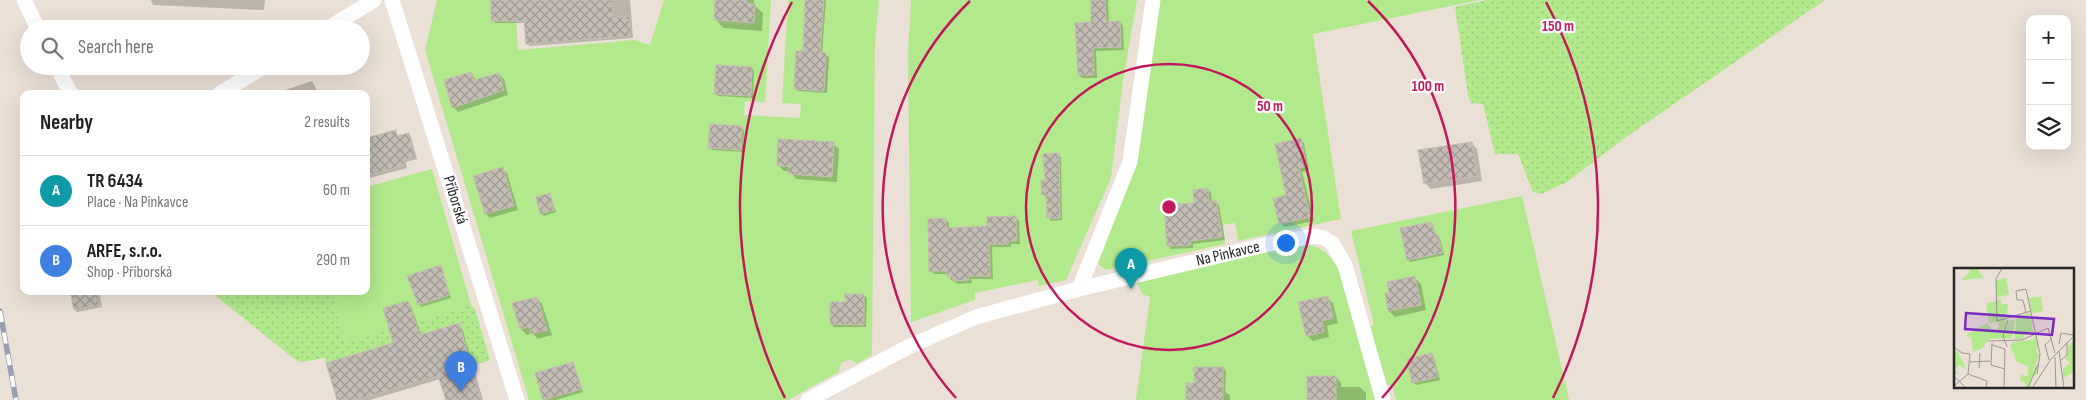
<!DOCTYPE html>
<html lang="en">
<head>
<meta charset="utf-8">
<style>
  body { margin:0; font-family:"Sofia Sans Condensed",sans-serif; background:#f2f2f2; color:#222 }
  .controls { position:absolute; right:15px; top:15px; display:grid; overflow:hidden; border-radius:10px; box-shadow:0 5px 20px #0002 }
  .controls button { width:45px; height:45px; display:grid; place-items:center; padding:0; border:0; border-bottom:1px solid #e0e0e0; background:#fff; color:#222; font:25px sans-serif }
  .you { position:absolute; left:1285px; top:242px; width:18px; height:18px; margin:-12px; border:4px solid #fff; border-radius:50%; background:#1a73e8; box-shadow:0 0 0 8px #1a73e833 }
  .badge { display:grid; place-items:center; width:32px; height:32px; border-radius:50%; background:#d93025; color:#fff; font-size:16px; font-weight:700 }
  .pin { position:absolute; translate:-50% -41px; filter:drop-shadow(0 1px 2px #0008) }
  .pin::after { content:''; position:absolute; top:26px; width:18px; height:15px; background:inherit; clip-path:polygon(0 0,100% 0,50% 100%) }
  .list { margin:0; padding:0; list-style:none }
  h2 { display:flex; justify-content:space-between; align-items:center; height:65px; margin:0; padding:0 20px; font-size:21px }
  h2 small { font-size:16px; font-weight:400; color:#767676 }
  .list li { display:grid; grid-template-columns:32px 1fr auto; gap:15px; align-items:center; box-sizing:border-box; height:70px; padding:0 20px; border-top:1px solid #e0e0e0 }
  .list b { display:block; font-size:19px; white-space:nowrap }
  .list p { margin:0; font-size:16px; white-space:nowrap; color:#767676 }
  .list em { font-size:16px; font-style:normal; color:#767676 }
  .icon { flex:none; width:28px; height:28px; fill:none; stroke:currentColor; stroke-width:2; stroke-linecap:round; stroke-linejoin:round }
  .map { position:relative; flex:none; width:2086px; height:400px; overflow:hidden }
  .search { position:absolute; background:#fff; box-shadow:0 5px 20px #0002; left:20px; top:20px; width:350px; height:55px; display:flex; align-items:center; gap:12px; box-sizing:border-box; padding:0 18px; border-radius:28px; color:#767676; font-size:19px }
  .panel { position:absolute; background:#fff; box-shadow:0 5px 20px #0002; left:20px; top:90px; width:350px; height:205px; border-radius:10px }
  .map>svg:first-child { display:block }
  .grass { fill:url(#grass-dots) }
  .park { fill:#b2e98c }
  .shadow { fill:#0003 }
  .building { fill:url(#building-cross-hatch); stroke:#c6bdb0 }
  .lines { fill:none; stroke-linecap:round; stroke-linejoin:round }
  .minor { stroke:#fff; stroke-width:15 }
  .rail-casing { stroke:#999fb3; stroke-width:5.5 }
  .rail { stroke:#fff; stroke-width:4; stroke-dasharray:11; stroke-linecap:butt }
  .ring { fill:none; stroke:#c2185b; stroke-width:2.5 }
  .labels { text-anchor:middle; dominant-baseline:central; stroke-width:4.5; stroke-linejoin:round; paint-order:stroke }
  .street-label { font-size:16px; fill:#272727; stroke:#fff }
  .inset-road { fill:none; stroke:#9d9690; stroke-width:1 }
  .view { fill:#7b2cbf; fill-opacity:0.15; stroke:#7b2cbf; stroke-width:2.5 }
  .inset-edge { fill:none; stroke:#272727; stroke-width:2.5 }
  .centre { fill:#c2185b; stroke:#fff; stroke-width:2.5 }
  .ring-label { font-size:15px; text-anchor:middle; font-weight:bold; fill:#c2185b; stroke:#fff; stroke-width:4.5; stroke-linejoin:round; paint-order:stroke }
</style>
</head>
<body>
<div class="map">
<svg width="2086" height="400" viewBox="0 0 2086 400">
  <defs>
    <pattern id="grass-dots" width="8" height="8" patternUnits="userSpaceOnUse" patternTransform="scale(1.25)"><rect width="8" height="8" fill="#b2e98c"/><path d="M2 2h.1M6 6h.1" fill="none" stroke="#99c879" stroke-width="1.8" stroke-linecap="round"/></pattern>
    <pattern id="building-cross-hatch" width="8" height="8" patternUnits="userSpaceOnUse" patternTransform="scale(1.25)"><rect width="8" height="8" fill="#c2bcb3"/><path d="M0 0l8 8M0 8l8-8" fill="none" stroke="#9e9992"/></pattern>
  </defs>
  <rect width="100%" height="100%" fill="#ebe0d6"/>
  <!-- grass -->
  <path class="grass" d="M1488,0H1825L1629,135L1567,182L1541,194L1533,192L1518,154H1495L1483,104L1471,103L1468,95L1455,7Z
    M210,291H332L345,343L471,305L475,309L490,360L472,366L459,323L326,363L325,358L301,362L293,358Z"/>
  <!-- park -->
  <path class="park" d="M437,0H515L518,50L634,40L650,45L664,0H771L765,102L745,101L744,115L800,118L801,104L782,103L788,0H879L875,41L872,355L857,364L850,359L841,363L839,372L788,400H529L425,50Z
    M911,0H1137L1123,81L1111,178L1066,280L1039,286L1037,280L975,293V300L911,322L908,53Z
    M1157,0H1480L1313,34L1341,219L1238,241L1235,223L1223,225L1225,244L1106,270L1098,264L1133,171Z
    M432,169L471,305L345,343L332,291H366V187Z
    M1522,196L1569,400H1396L1393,387L1387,384L1370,326L1374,325L1351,231Z
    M1303,244C1322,246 1331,255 1339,271L1375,400H1136L1150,297L1142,294L1136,281Z"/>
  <!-- shadow -->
  <path class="shadow" d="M151,0H265L264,10L153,5Z
    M522,0H630L633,38L530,46L527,44L526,23H495L492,20Z
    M717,0H754V5L763,13L762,31L724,28L716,20Z
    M806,0H847H826L822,54L829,57L827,93L798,91L795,88L804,53Z
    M1092,0H1108L1109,23L1120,22L1123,26L1124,50L1096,51L1097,78H1082L1079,75L1092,23Z
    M752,68L754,71L753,98L718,96L716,93Z
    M471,73L477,81L499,74L504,79L508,95L458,112L454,107Z
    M312,81L319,94H285V90Z
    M742,128L744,130L743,152L712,150L710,148Z
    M396,132L399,137L408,134L411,137L417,159L406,162L407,168L366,179V140Z
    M1300,139L1304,143L1309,170L1302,172L1314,221L1284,227L1280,223Z
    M1472,143L1477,149L1482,181L1431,189L1425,183Z
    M833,144L839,149L837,182L796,179L790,171H784L778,165Z
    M1058,155L1061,157L1062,220L1051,221L1049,218L1047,197L1043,195Z
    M502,169L507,173L518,210L490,218L486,214L475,177Z
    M1208,189L1211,193L1212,202H1216L1219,205L1225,240L1193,244V248L1171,249L1168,245Z
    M550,194L556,212L544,216L541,213Z
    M1015,217L1019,221L1020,244H1011V247H992L993,279H971L972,283L958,284L951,280L948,274H934L930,271L945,219L949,223V229L988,227Z
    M1432,223L1436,235L1440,238L1444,255L1410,262L1408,259Z
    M441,266L451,298L421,307L419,304Z
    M1415,278L1421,284L1426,310L1395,317L1389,311L1386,294H1391Z
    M72,291H99L102,307L77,312L75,309Z
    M864,295L867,298L866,327H834L831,324L846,304Z
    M1327,297L1333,303L1338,323L1327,326L1329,337L1313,341L1307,335Z
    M537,298L542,304L552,335L538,339L532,333L527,335L521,329Z
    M408,302L411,306L422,336L459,325L462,328L483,400H447L440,379L370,400H338L395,344Z
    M1432,354L1434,357L1440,380L1416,385L1413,382Z
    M573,363L583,392L556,400H545L537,374Z
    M1223,368L1226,371L1225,392L1230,395V400H1187L1195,384Z
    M1336,377L1341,383V387H1360L1366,393V400H1308Z"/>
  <!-- building -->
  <path class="building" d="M491,0H613V18L629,16L631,36L526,44L524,21H491Z
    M715,0H746V3L755,4L754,23L714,20Z
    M805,0H824L820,52L826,53L824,91L794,89L796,51H803Z
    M1091,0H1105L1106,19L1108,22L1120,21L1121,47L1093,48L1094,75H1078L1075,23L1091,22Z
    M716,65L752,67L751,96L714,94Z
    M471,72L474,80L499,73L504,90L452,108L444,80Z
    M710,124L742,126L741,150L708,148Z
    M396,130L397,136L409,133L415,157L404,160L405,165L366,176V138Z
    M1301,138L1306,166L1299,168L1310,217L1279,224L1273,199L1286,195L1275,144Z
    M778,139L834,142L832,177L788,174L789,166H777Z
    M1472,142L1477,176L1424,184L1418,150Z
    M1059,153L1060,218H1047L1046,195H1042L1041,180H1045L1043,154Z
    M503,167L514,206L485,214L473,176Z
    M1208,188L1209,202L1216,200L1222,237L1190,241L1191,245L1167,246L1164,205L1194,203L1193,190Z
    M550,193L554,210L540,214L536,197Z
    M1016,216L1017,241H1008V244H989L990,276H968L969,280L953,281V277H947L946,271H929L928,219L946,218V228L987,226V217Z
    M1432,222L1435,235L1438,234L1442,253L1407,260L1400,228Z
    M441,265L449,295L418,305L407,276Z
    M1415,276L1421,305L1388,311L1385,293H1389L1387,282Z
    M70,291H97L100,305L74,310Z
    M845,294H864V325L830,324V302H845Z
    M1328,296L1333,318L1322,321L1324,332L1306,336L1298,302Z
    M537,297L547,330L531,334L530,327L520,329L512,303Z
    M408,301L420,335L459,323L481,400H446L438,376L356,400H337L326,363L393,343L383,308Z
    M1432,353L1438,377L1412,383L1407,359Z
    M573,362L582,389L543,400L535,373Z
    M1194,367H1223V400H1186V383H1194Z
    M1307,376H1336V400H1307Z"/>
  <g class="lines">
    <!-- minor -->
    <path class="minor" d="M24,0L38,29
      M392,0L517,400
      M327,29L374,0
      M56,66L71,94
      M219,94L265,66
      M1079,289L1130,162L1153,0
      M808,400L908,347L976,317L1079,289L1269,244L1315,236L1324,238L1332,243L1345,265L1383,400"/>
    <defs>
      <path id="rail" d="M0,311L16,400"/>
    </defs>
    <!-- rail casing -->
    <use href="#rail" class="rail-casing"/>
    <!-- rail -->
    <use href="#rail" class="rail"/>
  </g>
  <!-- distance rings -->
  <g class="ring">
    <circle cx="1169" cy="207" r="143"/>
    <path d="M956 398A286 286 0 0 1 970 1M1368 1A286 286 0 0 1 1382 398"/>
    <path d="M785 398A429 429 0 0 1 792 2M1546 2A429 429 0 0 1 1553 398"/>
  </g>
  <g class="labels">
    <!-- street labels -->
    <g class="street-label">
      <text transform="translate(455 200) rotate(73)">Příborská</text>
      <text transform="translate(1228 254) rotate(-13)">Na Pinkavce</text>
    </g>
  </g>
  <!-- overview -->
  <g transform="translate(1954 268)">
    <rect width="120" height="120" fill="#ebe0d6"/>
    <path d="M14,0H23L30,10L8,12L16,3ZM33,55L37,59L35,71L28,80L19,84L17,69L11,68Z" fill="#b2e98c"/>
    <path d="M52,10L55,27L42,29V12ZM82,28L83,30L87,28L89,43L78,45L74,31ZM42,30L47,31V36H54L50,68L55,53L61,51L58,70L35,71V63L43,62L45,54L35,55L32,35L41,34ZM76,45L80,67L77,69V64H72L69,71H60L63,50ZM82,68L84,81L82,82L85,88L78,104L82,97L83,105L79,110L78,107L76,120H72V115L66,113L67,107L74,108V98L63,94L56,78L59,74L79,72ZM120,73V104L109,110V101L116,95L112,91L115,77ZM3,82L11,98V101L5,97L1,101L4,106L1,107L0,85Z" fill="#b2e98c"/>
    <path class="inset-road" d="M48,0L42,11L43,53L77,43M72,45L69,32H63L62,23L72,21L86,86L83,106M34,73L68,72L94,60L101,85M38,75L37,97L51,101M105,76L107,65L119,67M38,77L51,81L50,120M0,79L8,85L16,86M53,79L49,68L54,52M105,83L110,120M101,89L102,120M95,92L91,77L98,70M106,93L113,87V74M16,94L36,93M25,100L26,85M14,106L33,113L32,120M0,108L12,120M0,118L14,106L16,86M74,120L84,96M78,120L97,91L120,68"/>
    <path class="view" d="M12,45L100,51L98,67L11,61Z"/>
    <rect width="120" height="120" class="inset-edge"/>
  </g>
  <circle cx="1169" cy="207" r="8" class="centre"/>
  <g class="ring-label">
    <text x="1558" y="31">150 m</text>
    <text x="1428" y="91">100 m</text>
    <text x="1270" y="111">50 m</text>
  </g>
</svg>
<div class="controls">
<button>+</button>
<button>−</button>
<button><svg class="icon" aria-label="layers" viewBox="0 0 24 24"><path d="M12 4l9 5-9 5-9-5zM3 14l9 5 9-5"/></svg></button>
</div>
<div class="you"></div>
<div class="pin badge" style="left:1131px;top:289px;background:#0f9aa8">A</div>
<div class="pin badge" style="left:461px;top:392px;background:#3f7fe0">B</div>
<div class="search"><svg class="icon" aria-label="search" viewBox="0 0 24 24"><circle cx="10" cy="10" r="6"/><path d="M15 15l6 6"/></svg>Search here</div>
<section class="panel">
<h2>Nearby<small>2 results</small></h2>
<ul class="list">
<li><span class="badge" style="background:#0f9aa8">A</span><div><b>TR 6434</b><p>Place · Na Pinkavce</p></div><em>60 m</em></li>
<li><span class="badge" style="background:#3f7fe0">B</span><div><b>ARFE, s.r.o.</b><p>Shop · Příborská</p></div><em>290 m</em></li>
</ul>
</section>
</div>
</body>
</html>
